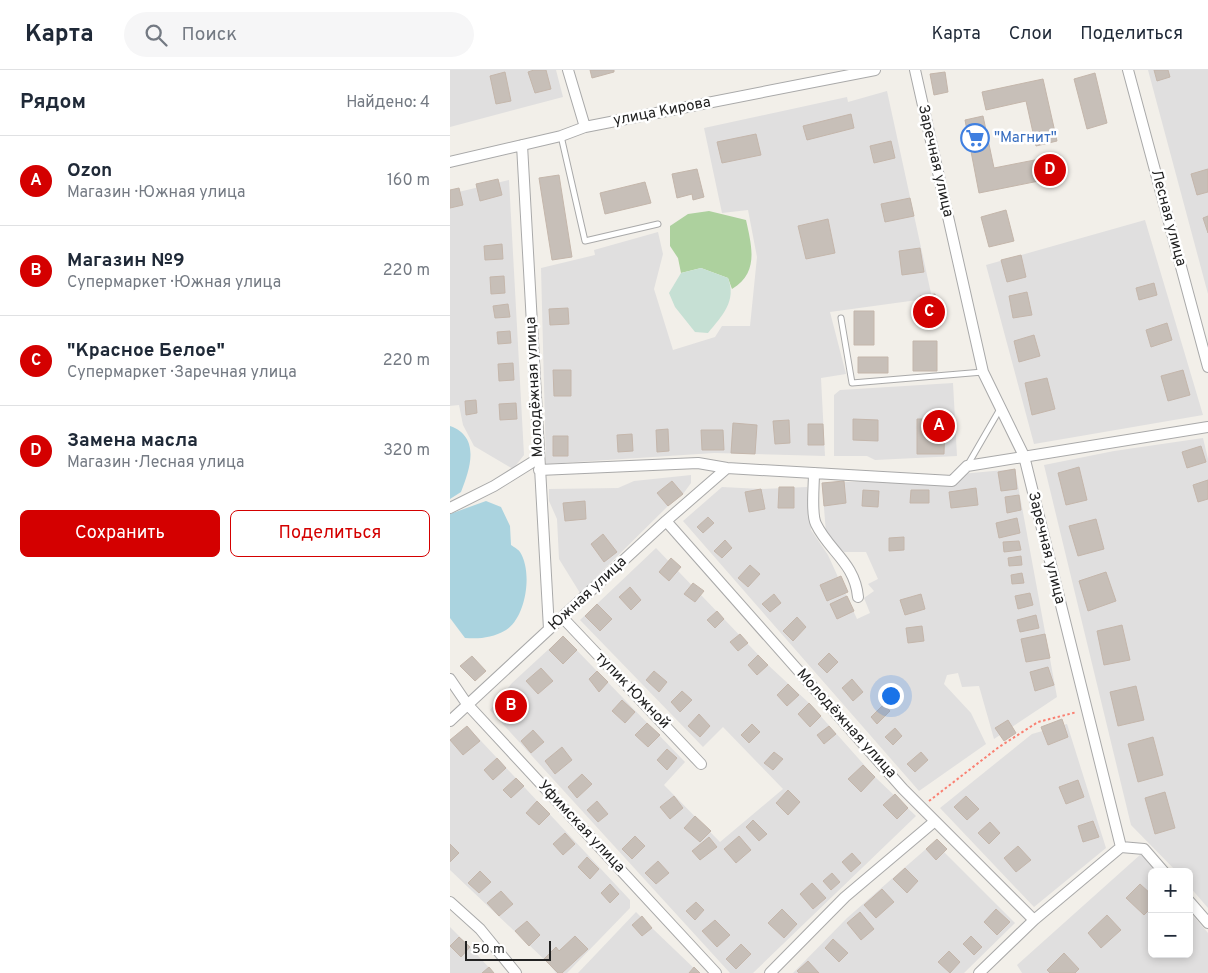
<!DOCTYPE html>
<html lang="ru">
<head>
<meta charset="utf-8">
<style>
  body { margin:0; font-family:Overpass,sans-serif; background:#f6f6f7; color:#1f2937 }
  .controls { position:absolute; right:15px; bottom:15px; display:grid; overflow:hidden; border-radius:8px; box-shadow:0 2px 8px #0003 }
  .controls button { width:45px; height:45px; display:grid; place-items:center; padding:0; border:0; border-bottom:1px solid #e0e1e3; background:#fff; color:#1f2937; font:25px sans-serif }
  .scale { position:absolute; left:15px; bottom:12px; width:86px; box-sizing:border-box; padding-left:5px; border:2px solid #222; border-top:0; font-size:14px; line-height:18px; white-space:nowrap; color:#222; -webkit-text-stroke:4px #fff; paint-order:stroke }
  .you { position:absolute; left:440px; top:625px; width:18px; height:18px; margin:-12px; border:4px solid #fff; border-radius:50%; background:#1a73e8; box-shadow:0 0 0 8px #1a73e833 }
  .badge { display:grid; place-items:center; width:32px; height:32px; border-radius:50%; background:#d40000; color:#fff; font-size:16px; font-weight:700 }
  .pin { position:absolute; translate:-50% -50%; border:2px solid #fff; box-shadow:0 1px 5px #0006 }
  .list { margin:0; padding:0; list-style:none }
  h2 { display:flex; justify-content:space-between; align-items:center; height:65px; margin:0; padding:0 20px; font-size:21px }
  h2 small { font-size:16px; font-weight:400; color:#747a83 }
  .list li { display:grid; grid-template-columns:32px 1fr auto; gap:15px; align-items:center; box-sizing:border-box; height:90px; padding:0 20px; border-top:1px solid #e0e1e3 }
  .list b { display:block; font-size:19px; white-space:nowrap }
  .list p { margin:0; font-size:16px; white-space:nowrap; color:#747a83 }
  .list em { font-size:16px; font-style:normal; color:#747a83 }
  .actions { display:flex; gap:10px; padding:15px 20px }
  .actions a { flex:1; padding:11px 0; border:1px solid #d40000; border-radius:8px; text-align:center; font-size:18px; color:#d40000 }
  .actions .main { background:#d40000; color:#fff }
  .icon { flex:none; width:28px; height:28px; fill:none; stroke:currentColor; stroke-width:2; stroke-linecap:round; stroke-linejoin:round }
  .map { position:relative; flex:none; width:758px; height:903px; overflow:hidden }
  header { display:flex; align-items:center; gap:30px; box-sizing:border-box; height:70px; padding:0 25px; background:#fff; border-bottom:1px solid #e0e1e3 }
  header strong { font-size:24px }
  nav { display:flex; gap:28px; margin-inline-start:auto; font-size:18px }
  .search { width:350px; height:45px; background:#f6f6f7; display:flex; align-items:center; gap:12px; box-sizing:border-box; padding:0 18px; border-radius:28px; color:#747a83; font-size:19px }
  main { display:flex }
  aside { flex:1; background:#fff }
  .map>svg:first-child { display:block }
  .residential { fill:#e0dfdf }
  .forest { fill:#add19e }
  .wetland { fill:#c6e0d4 }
  .water { fill:#aad3df }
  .building { fill:#c7bfb8; stroke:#c4b6ab }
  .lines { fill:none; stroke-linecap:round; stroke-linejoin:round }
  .lane-casing { stroke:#a9a9a9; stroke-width:7 }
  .street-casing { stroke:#a9a9a9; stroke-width:12 }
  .path { stroke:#fa8072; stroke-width:2; stroke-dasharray:2.5 2.5; stroke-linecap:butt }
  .lane { stroke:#fff; stroke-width:5 }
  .street { stroke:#fff; stroke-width:10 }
  .labels { text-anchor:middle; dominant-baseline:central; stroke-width:5; stroke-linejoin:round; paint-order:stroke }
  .street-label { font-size:15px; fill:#222; stroke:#fff }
  .shop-label { font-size:15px; fill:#366cbe; stroke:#fff; text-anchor:start }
</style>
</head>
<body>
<header>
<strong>Карта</strong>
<div class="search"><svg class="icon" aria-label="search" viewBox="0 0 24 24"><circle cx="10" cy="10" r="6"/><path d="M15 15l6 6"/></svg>Поиск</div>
<nav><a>Карта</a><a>Слои</a><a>Поделиться</a></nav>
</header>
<main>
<aside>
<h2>Рядом<small>Найдено: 4</small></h2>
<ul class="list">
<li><span class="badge">A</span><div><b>Ozon</b><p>Магазин · Южная улица</p></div><em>160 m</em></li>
<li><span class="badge">B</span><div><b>Магазин №9</b><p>Супермаркет · Южная улица</p></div><em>220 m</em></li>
<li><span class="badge">C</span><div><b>&quot;Красное Белое&quot;</b><p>Супермаркет · Заречная улица</p></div><em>220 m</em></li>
<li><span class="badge">D</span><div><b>Замена масла</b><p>Магазин · Лесная улица</p></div><em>320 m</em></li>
</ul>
<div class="actions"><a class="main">Сохранить</a><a>Поделиться</a></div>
</aside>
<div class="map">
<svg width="758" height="903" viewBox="0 0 758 903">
  <rect width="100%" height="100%" fill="#f2efe9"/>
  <!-- residential -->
  <path class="residential" d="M0,0H106L113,27L0,57Z
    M698,0H758V224Z
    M437,21L482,228L380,242L396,304L371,308L375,386L264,383L96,394L91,198L145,185L144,180L208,162L213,184L204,219L223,280L265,267L272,256H300L307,187L298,140L272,143L254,58L397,27L398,32Z
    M59,110L74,385L63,399L24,376L13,355L9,335L0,336V124Z
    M695,150L753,345L584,374L536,195Z
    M503,313L507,386L425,390L417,386H384V325L390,320Z
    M753,368L758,389V838L739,816V802H727L681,755L594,395L664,381Z
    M565,399L607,627L544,669L529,616L512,617L508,603L497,605L494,614L521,643L536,674L469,721L233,451L272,417L311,419L357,417L361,460L378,485L407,549L420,543L414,528L424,521L418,514L428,509L416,482H394L376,463L372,413L446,410Z
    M241,405V413L233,424L218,436L130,523L109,489L107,449L99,431V419L168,418L184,411Z
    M206,478L318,595L359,633L425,707L466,746L303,903H280L40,640L62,613L113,566L235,692L214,715L270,772L333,719L273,657L253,677L130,550Z
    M617,654L656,778L584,837L490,738L582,664Z
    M17,656L180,830V838L117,903H106L98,893L0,800V670Z
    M484,772L565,853L514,903H343L397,848Z
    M691,784L706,802H702V884H739V841L758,863V903H572L567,895Z
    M186,842L202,858L249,903H128Z
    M0,857L20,877L44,903H0Z"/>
  <!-- forest -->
  <path class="forest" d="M259,141L296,150C302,177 309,203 282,219L278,208L251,198L231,203L228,188L220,176V156L238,144Z"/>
  <!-- wetland -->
  <path class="wetland" d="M251,198L278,208C287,231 272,246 258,263L245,262L225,237L219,223L231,203Z"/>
  <!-- water -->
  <path class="water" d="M0,356C31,367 20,399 11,422L0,429Z
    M36,431L51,437L60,456L61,475C64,477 69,480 70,482C83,502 76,548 56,560C42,568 30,569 15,568L0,548V444Z"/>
  <!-- building -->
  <path class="building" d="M84,0H96L101,19L85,23L78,2Z
    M140,0H164V2L142,8Z
    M704,0H718L720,7L707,11Z
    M55,2L61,31L46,34L40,6Z
    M495,2L498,22L484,25L480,4Z
    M645,3L657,53L637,59L624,9Z
    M593,9L607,71L586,76L576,31L536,40L532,22Z
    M401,44L404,58L357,70L353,56Z
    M533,46L544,98L610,85L614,106L529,123L515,50Z
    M306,64L311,85L272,93L267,72Z
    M441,71L445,88L424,93L420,76Z
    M247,99L254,127L243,130L242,124L227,128L222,104Z
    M758,99V122L747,125L741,104Z
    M109,105L122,187L102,190L89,108Z
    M48,109L52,125L30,131L26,114Z
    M195,112L201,133L155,144L150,123Z
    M9,118L13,135L0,138V120Z
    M460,128L464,146L435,152L431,134Z
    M556,140L564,171L539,177L531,147Z
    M758,146V163L753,148Z
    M378,149L385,183L356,189L348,156Z
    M52,174L53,189L35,190L34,176Z
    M470,178L474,202L452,205L449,181Z
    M571,185L576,207L557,212L551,190Z
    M54,206L55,223L41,224L40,207Z
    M704,213L707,225L689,230L686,218Z
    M577,222L582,245L563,248L559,226Z
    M485,224L488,252L472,253L470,226Z
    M58,234L60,247L45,248L43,236Z
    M118,238L119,254L100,255L99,239Z
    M404,241H424V275H404Z
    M717,253L722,270L701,277L696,260Z
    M60,261L61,273L48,274L47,262Z
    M584,265L590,286L569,292L564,271Z
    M463,271H487V301H463Z
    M408,287H438V303H408Z
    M63,293L64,310L49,311L48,294Z
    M103,300H121V326H104Z
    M733,300L740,325L718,331L711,306Z
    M597,308L605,339L582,345L575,313Z
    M26,330L27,343L16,345L15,331Z
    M66,333L67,349L50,350L49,334Z
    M403,349L428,350V371L403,370Z
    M467,349H495L494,384H467Z
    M339,350L340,373L325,374L323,351Z
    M283,353L307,355L305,384L281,383Z
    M358,354H373L374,375H358Z
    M218,359L219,381L207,382L206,360Z
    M251,360H273L274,380H252Z
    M182,364L183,381L168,382L167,365Z
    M103,366H118V386H103Z
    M751,376L756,392L737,398L732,382Z
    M629,397L637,430L616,435L608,403Z
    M565,399L567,419L551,421L548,402Z
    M758,410V429L748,432L743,415Z
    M222,411L233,424L218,436L207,423Z
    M394,411L396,433L374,436L372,413Z
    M329,417H344V438H328Z
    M526,418L528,435L501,438L499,422Z
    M311,419L315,439L299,442L295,422Z
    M413,420L429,421L428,437L412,436Z
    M461,420H479V433H460Z
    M569,425L571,440L557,443L555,427Z
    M135,431L136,449L115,451L113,433Z
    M258,447L264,453L253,463L247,457Z
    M567,448L570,463L549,468L546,453Z
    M646,449L654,479L628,486L619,456Z
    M153,464L167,482L154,492L141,474Z
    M454,467V480L439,481V468Z
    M275,470L282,478L272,488L264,481Z
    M569,471L571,480L554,482L553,472Z
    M571,486L572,495L559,496L558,488Z
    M221,488L231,497L219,511L209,502Z
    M300,495L310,504L298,517L288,508Z
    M656,502L666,531L638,541L629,511Z
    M572,503L574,513L562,514L561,505Z
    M391,506L398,522L377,531L370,515Z
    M243,513L254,521L245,532L234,524Z
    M180,517L191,530L181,540L169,527Z
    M580,523L583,535L568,539L565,526Z
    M324,524L331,533L320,542L312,534Z
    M471,524L475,539L455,545L450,530Z
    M397,526L404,541L387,549L380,534Z
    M147,534L162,549L150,561L135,546Z
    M267,541L274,549L265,558L257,550Z
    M586,545L589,558L570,562L567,550Z
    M347,547L356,557L343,571L333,561Z
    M672,555L680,590L654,595L647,561Z
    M472,556L474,571L458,573L456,558Z
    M290,564L298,573L288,581L280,572Z
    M595,564L600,588L576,592L571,569Z
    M113,566L127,580L113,594L99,580Z
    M379,583L388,592L377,603L368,594Z
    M308,585L318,595L307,605L298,595Z
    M22,586L36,601L25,611L10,596Z
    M598,597L604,615L585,621L580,602Z
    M91,598L103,611L88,624L76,611Z
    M147,601L158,612L149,622L139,609Z
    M204,601L217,612L209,622L196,610Z
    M402,609L413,622L403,631L392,618Z
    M338,614L349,625L337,636L327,625Z
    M686,616L694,650L668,656L660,622Z
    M232,621L242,630L230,642L221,632Z
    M61,625L72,635L59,648L49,638Z
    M172,630L185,642L175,653L162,641Z
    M359,633L371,646L360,657L348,644Z
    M434,634L440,641L427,654L421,647Z
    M249,644L260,656L250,667L238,656Z
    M612,649L618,667L598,675L591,657Z
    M558,650L566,663L554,671L545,658Z
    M197,653L210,665L198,677L185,665Z
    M302,654L310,662L299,673L291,665Z
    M17,656L30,671L13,685L0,670Z
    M379,656L386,664L374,674L367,665Z
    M445,658L452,666L443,675L435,667Z
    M83,660L94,672L81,683L71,671Z
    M703,667L713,705L688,712L678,674Z
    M112,677L122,690L105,704L95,691Z
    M217,679L227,688L217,700L207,690Z
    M324,682L333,689L323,700L314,693Z
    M471,682L478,690L465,702L457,694Z
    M47,688L56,698L43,710L34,700Z
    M413,695L425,707L411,722L398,709Z
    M132,704L142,714L127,728L118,717Z
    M66,708L74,716L61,728L53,720Z
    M628,710L634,727L616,734L609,717Z
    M338,720L350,732L338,745L326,733Z
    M715,722L725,758L705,764L695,728Z
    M445,724L458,738L447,749L433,735Z
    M224,726L233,738L220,749L210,737Z
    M516,726L529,739L517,750L504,737Z
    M87,731L100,744L89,755L76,743Z
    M147,731L158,744L148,752L137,740Z
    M245,746L261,761L250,772L234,758Z
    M303,750L317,764L309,771L296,757Z
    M643,751L649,767L633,772L628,756Z
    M540,752L550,763L539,774L528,763Z
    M115,763L125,774L113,785L103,774Z
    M185,766L195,776L182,789L172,779Z
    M289,766L301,780L286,793L274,779Z
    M259,767L267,777L250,790L242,781Z
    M487,769L497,779L486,790L476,779Z
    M0,774L9,783L0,792Z
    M568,776L581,790L566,802L554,788Z
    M402,783L411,793L401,802L392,792Z
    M137,787L149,799L140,809L128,797Z
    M208,791L219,803L206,814L195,803Z
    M455,798L468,811L457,823L443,809Z
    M30,801L41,812L29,823L18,813Z
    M382,803L390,812L381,820L373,811Z
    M362,813L376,828L363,839L350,824Z
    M160,814L169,824L160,833L151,823Z
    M690,814L702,825V837L694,845L676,828Z
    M432,819L444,832L426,848L414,835Z
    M51,821L63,834L49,846L37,833Z
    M246,832L254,840L245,850L236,841Z
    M332,839L347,854L334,868L318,853Z
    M546,839L560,852L547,865L534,852Z
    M410,842L424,859L411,870L397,853Z
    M657,845L671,860L651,878L638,863Z
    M192,846L202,858L192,866L182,855Z
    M265,850L280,865L267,877L252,861Z
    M77,851L90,865L79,876L65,861Z
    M125,866L138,879L112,903H108L94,889L106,877L109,881Z
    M521,866L532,877L524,885L513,874Z
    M9,867L20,877L11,887L0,876Z
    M383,869L398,883L389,892L375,878Z
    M291,874L301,884L286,899L276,889Z
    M499,881L510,892L500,903L488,892Z
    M614,883L629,899L625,903H600L597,900Z
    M358,891L369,903H349L347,901Z
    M39,897L44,903H32Z
    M244,897L250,903H239Z"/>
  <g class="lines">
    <defs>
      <path id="lane" d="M111,66L135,171L208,154
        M391,248L402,313L533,302
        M517,396L550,339"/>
      <path id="street" d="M118,0L135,57
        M465,0L533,302L574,386L671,777L584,850L529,903
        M678,0L758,297
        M72,75L99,559
        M0,92L111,66L135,57L425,0
        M89,400L248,393L277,398L502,411L517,396L758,357
        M364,403C364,415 361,444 366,454C379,481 405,493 408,527
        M0,438L44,416L89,388
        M216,451L453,719L584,850
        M112,547L251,694
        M0,609L17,634L266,903
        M0,651L216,451L277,398
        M671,777L694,779L714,802
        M739,831L758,853
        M0,832L30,859L66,903
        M320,903L395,827L485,751"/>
    </defs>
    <!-- lane casing -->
    <use href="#lane" class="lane-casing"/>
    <!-- street casing -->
    <use href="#street" class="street-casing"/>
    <!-- path -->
    <path class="path" d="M479,731L549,677L588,652L627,642"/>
    <!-- lane -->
    <use href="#lane" class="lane"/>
    <!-- street -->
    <use href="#street" class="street"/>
  </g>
  <!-- icons -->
  <defs>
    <symbol id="supermarket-ring" viewBox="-11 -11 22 22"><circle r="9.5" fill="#fff" stroke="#3f7fe0" stroke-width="1.5"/><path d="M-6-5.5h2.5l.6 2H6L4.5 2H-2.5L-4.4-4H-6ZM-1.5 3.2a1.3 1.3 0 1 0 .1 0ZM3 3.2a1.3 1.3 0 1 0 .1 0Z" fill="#3f7fe0"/></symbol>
  </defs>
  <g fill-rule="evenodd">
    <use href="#supermarket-ring" x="509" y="52" width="32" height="32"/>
  </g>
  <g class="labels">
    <!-- street labels -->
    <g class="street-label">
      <text transform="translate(212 42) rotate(-11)">улица Кирова</text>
      <text transform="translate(485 91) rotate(77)">Заречная улица</text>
      <text transform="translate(718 148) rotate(75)">Лесная улица</text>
      <text transform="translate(85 317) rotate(-93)">Молодёжная улица</text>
      <text transform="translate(596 478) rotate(76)">Заречная улица</text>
      <text transform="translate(138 524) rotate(-43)">Южная улица</text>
      <text transform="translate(182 621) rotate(46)">тупик Южной</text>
      <text transform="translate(396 654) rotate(48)">Молодёжная улица</text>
      <text transform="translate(131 757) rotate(47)">Уфимская улица</text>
    </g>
    <!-- shop labels -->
    <g class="shop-label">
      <text x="544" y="68">"Магнит"</text>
    </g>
  </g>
</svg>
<div class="controls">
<button>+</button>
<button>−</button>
</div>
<div class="scale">50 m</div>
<div class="you"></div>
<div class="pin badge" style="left:489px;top:356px">A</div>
<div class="pin badge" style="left:61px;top:636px">B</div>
<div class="pin badge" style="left:479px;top:242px">C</div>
<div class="pin badge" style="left:600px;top:100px">D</div>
</div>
</main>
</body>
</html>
